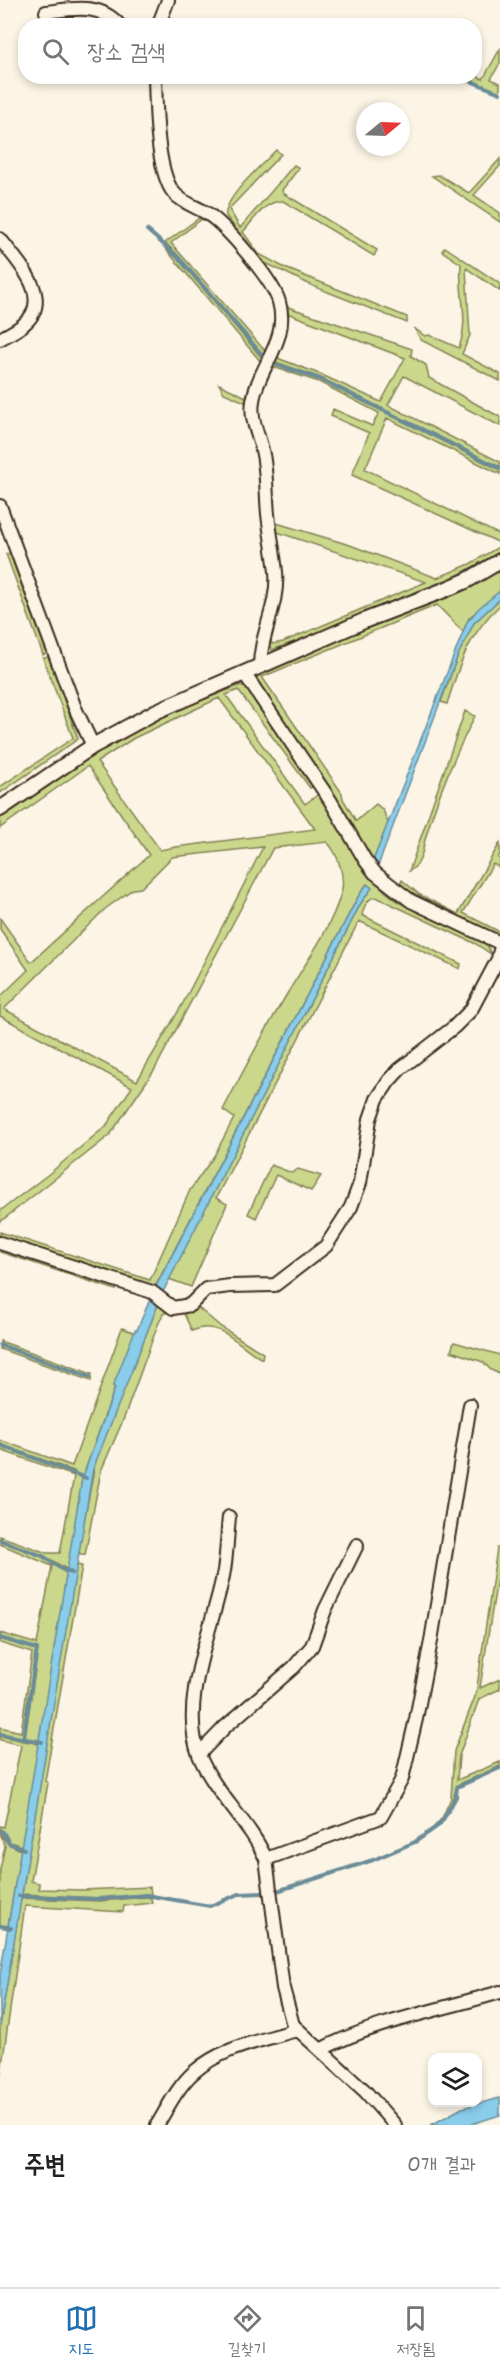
<!DOCTYPE html>
<html lang="ko">
<head>
<meta charset="utf-8">
<style>
  body { margin:0; font-family:"Shantell Sans","Poor Story",sans-serif; background:#f6f6f6; color:#222 }
  .controls { position:absolute; right:18px; bottom:18px; display:grid; overflow:hidden; border-radius:12px; box-shadow:0 3px 9px #0003 }
  .controls button { width:54px; height:54px; display:grid; place-items:center; padding:0; border:0; border-bottom:2px solid #e0e0e0; background:#fff; color:#222; font:30px sans-serif }
  .compass { position:absolute; left:356px; top:102px; width:54px; height:54px; border-radius:50%; background:#fff; box-shadow:0 3px 9px #0003; rotate:71deg }
  .list { margin:0; padding:0; list-style:none }
  h2 { display:flex; justify-content:space-between; align-items:center; height:78px; margin:0; padding:0 24px; font-size:26px }
  h2 small { font-size:20px; font-weight:400; color:#767676 }
  .icon { flex:none; width:33px; height:33px; fill:none; stroke:currentColor; stroke-width:2; stroke-linecap:round; stroke-linejoin:round }
  .map { position:relative; flex:none; width:500px; height:2125px; overflow:hidden }
  .search { position:absolute; background:#fff; box-shadow:0 3px 9px #0003; left:18px; right:18px; top:18px; height:66px; display:flex; align-items:center; gap:15px; box-sizing:border-box; padding:0 21px; border-radius:24px; color:#767676; font-size:22px }
  .sheet { height:162px; background:#fff }
  nav { display:flex; justify-content:space-around; align-items:center; box-sizing:border-box; height:84px; border-top:2px solid #e0e0e0; background:#fff; font-size:16px; color:#767676 }
  nav a { display:grid; justify-items:center; gap:3px }
  nav .on { color:#1f6fb2 }
  .map>svg:first-child { display:block }
  .green { fill:#cbd88b; stroke:#838154; stroke-width:1.5; fill-rule:evenodd }
  .water { fill:#8acdeb; stroke:#6a8c99; stroke-width:1.5 }
  .lines { fill:none; stroke-linecap:round; stroke-linejoin:round }
  .stream { stroke:#6a8c99; stroke-width:4 }
  .minor-casing { stroke:#3b2a1e; stroke-width:16 }
  .tertiary-casing { stroke:#3b2a1e; stroke-width:18 }
  .minor { stroke:#fcf5e5; stroke-width:12 }
  .tertiary { stroke:#fcf5e5; stroke-width:14 }
</style>
</head>
<body>
<div class="map">
<svg width="500" height="2125" viewBox="0 0 500 2125">
  <rect width="100%" height="100%" fill="#fcf5e5"/>
  <filter id="ink" filterUnits="userSpaceOnUse"><feTurbulence type="fractalNoise" baseFrequency=".0167" numOctaves="2"/><feDisplacementMap in="SourceGraphic" scale="12" xChannelSelector="R" yChannelSelector="G"/><feConvolveMatrix kernelMatrix="1 2 1 2 8 2 1 2 1" color-interpolation-filters="sRGB"/></filter>
  <g filter="url(#ink)">
    <!-- green -->
    <path class="green" d="M500,49V63L491,79L500,83V92L461,77L475,75L483,79Z
      M276,150L281,154L229,209L240,228L294,165L299,168L282,190L283,193L377,250L374,256L283,201C265,200 254,220 243,232L259,254L285,268L407,317V323L315,287L259,260L226,216C223,198 264,163 276,150Z
      M500,159V166L474,195L500,213V222L432,176L439,175L469,193Z
      M203,215L208,222L202,219L171,243L266,352C276,339 275,317 276,301L278,328L247,403L224,393L219,384L246,397L261,362L164,247L178,259L262,358L265,357L175,252L165,243Z
      M445,247L500,284V291L466,268L470,335L462,354L500,374V381L421,340L414,328L425,336L429,335L459,348C470,316 458,296 461,264L442,251Z
      M282,302L288,307L412,349L411,356L426,365L429,378L500,417V426L404,376L388,405L500,462V467L321,378L273,361ZM287,313L405,358L381,402L322,375L280,359L278,357L284,340Z
      M271,364L320,380L500,470V474L387,418L365,469L500,535V543L352,475L369,433L331,416L333,409L372,426L379,413L319,382L270,366Z
      M273,522L350,545L437,578L470,564L500,546V552L458,575L332,628L272,650L267,643L275,533L277,535C280,570 282,607 271,641L272,644L283,642L426,582L274,531Z
      M10,553L47,653L43,655L6,554Z
      M500,565V591L469,618L463,632L437,605L262,677L342,793L343,799L356,821L376,804L383,810L388,823L373,861L258,684L256,675Z
      M500,599V605C468,635 460,663 447,704L441,702L458,655L474,623Z
      M49,657L78,739L0,793V787L73,738L43,658Z
      M241,685L247,689L315,786L310,788L238,690L226,695L305,804L320,793L365,871L386,892L400,903L480,939L487,945L491,954L476,944L376,897C367,898 364,907 362,915L461,964L460,969L359,921L216,1198L227,1204L191,1287L169,1279L361,903L371,888L367,884L358,897L155,1287L0,1241V1232L150,1280L190,1190L214,1156L234,1118L223,1110C243,1071 264,1032 287,994C306,962 331,929 341,893C346,878 338,853 327,842L273,848L155,1069L110,1135L0,1222V1211L50,1173L106,1126L132,1087L0,1016V997L28,970L0,929V918L31,962L149,855L88,766L0,828V817L73,767L131,732L174,711ZM219,698L315,829L176,847L160,850L97,762L134,738ZM263,847L182,1005L137,1081L4,1009L105,909L133,889L141,888L172,857Z
      M465,711L475,716C455,755 438,794 426,836C422,850 423,864 409,871Z
      M500,843V854L498,858L500,859V868L493,864L463,913L500,932V939L398,885L402,880L420,895L458,914Z
      M271,1165L292,1173L298,1169L321,1176L311,1191L276,1175L256,1218L248,1214Z
      M0,1246L117,1285L116,1290L0,1252Z
      M159,1302L169,1311L163,1314L157,1327L124,1418L101,1471L85,1555L78,1553L96,1459Z
      M196,1306L221,1327L263,1353L262,1359C240,1347 219,1318 192,1331L184,1314Z
      M122,1328L136,1333L113,1386L115,1387L82,1479L68,1570L43,1555L0,1539V1536L47,1553H60L74,1476L0,1450V1446L72,1472L74,1471L0,1444V1440L72,1466Z
      M0,1341L92,1374L91,1381L0,1349V1346L92,1377L0,1344Z
      M454,1342L500,1355V1374L491,1370L483,1362L451,1351Z
      M0,1541L42,1557L67,1574L39,1741L25,1739L38,1649L0,1637V1633L37,1644L52,1566L0,1544Z
      M497,1548H500V1559L480,1688L500,1679V1689L479,1699L459,1756L457,1780L500,1762V1766L457,1785C453,1800 448,1817 434,1827L442,1818L451,1798L454,1751L476,1694Z
      M76,1565L82,1566L45,1781L48,1783L31,1881L39,1883V1889L82,1890L150,1887L151,1894L98,1898L22,1894Z
      M0,1639L36,1650L22,1739L0,1733V1727L21,1732L32,1653L0,1643Z
      M0,1736L39,1744L22,1846L10,1842L3,1831L0,1830V1826L4,1827L21,1745L0,1740Z
      M0,1833L8,1844L21,1850L8,1926L0,1925V1869L5,1846Z
      M146,1897L151,1898L152,1903L124,1906L123,1912L25,1906L0,2079V2026L21,1898L100,1901Z"/>
    <!-- water -->
    <path class="water" d="M500,591V599L474,623L458,655L378,866L373,861L467,622L479,608Z
      M367,884L372,888L361,903L164,1290L161,1292L155,1288L358,897Z
      M151,1297L159,1302L93,1469L0,2026V1975L82,1479L115,1388L113,1386L135,1330H137Z
      M500,2098V2115L469,2125H431L462,2108Z"/>
    <g class="lines">
      <!-- stream -->
      <path class="stream" d="M458,76L500,93
        M147,230L179,258L264,357
        M272,363L320,379L500,468
        M0,1345L90,1377
        M0,1445L86,1478
        M0,1540L43,1556L61,1569L72,1573
        M0,1638L37,1649L23,1740
        M0,1734L42,1742
        M0,1831L3,1832L9,1843L24,1849
        M277,1891L373,1860L415,1842L439,1825L444,1818L456,1797L457,1787L500,1768
        M19,1896L99,1899L146,1895L210,1906L239,1894L263,1893
        M0,1926L11,1928"/>
      <defs>
        <path id="minor" d="M46,12C72,9 100,2 120,26
          M158,26L168,0
          M155,76C156,106 156,163 171,189C179,202 196,206 208,214C227,227 273,280 279,302C290,340 258,367 253,401C250,419 258,433 262,450C267,470 266,493 268,514C270,533 274,553 276,572C279,605 260,634 260,666
          M0,239C17,261 55,298 24,324C18,330 8,334 0,339
          M0,506L75,708L93,746
          M244,673L330,800L365,860L375,873L411,901L500,943
          M0,1243L152,1292L173,1308L190,1305L206,1289L230,1286L275,1285L326,1246L351,1207L360,1183L370,1119L377,1099L389,1081L400,1069L454,1027L471,1010L498,959L500,950
          M229,1517C227,1536 227,1557 223,1576C212,1630 179,1702 199,1755C215,1794 249,1821 266,1859L283,1988L293,2025L365,2091L395,2125
          M199,1754L225,1727L294,1667L312,1646L325,1610L357,1545
          M266,1859L381,1817L402,1779L416,1719L431,1641L470,1405
          M322,2049C377,2021 441,2010 500,1992
          M157,2125C168,2107 178,2086 194,2072C222,2047 262,2041 296,2030"/>
        <path id="tertiary" d="M0,809L93,746L157,711L366,620L447,589L468,580L500,561"/>
      </defs>
      <!-- minor casing -->
      <use href="#minor" class="minor-casing"/>
      <!-- tertiary casing -->
      <use href="#tertiary" class="tertiary-casing"/>
      <!-- minor -->
      <use href="#minor" class="minor"/>
      <!-- tertiary -->
      <use href="#tertiary" class="tertiary"/>
    </g>
  </g>
</svg>
<div class="controls">
<button><svg class="icon" aria-label="layers" viewBox="0 0 24 24"><path d="M12 4l9 5-9 5-9-5zM3 14l9 5 9-5"/></svg></button>
</div>
<svg class="compass" viewBox="-18 -18 36 36"><path d="M0-13l5 13h-10z" fill="#e53935"/><path d="M0 13l5-13h-10z" fill="#767676"/></svg>
<div class="search"><svg class="icon" aria-label="search" viewBox="0 0 24 24"><circle cx="10" cy="10" r="6"/><path d="M15 15l6 6"/></svg>장소 검색</div>
</div>
<section class="sheet">
<h2>주변<small>0개 결과</small></h2>
<ul class="list">
</ul>
</section>
<nav>
<a class="on"><svg class="icon" aria-label="map" viewBox="0 0 24 24"><path d="M3 6l6-2 6 2 6-2v14l-6 2-6-2-6 2zM9 4v14M15 6v14"/></svg>지도</a>
<a><svg class="icon" aria-label="directions" viewBox="0 0 24 24"><path d="M12 3l9 9-9 9-9-9zM9 14v-3h6M13 9l2 2-2 2"/></svg>길찾기</a>
<a><svg class="icon" aria-label="saved" viewBox="0 0 24 24"><path d="M7 4h10v16l-5-4-5 4z"/></svg>저장됨</a>
</nav>
</body>
</html>
